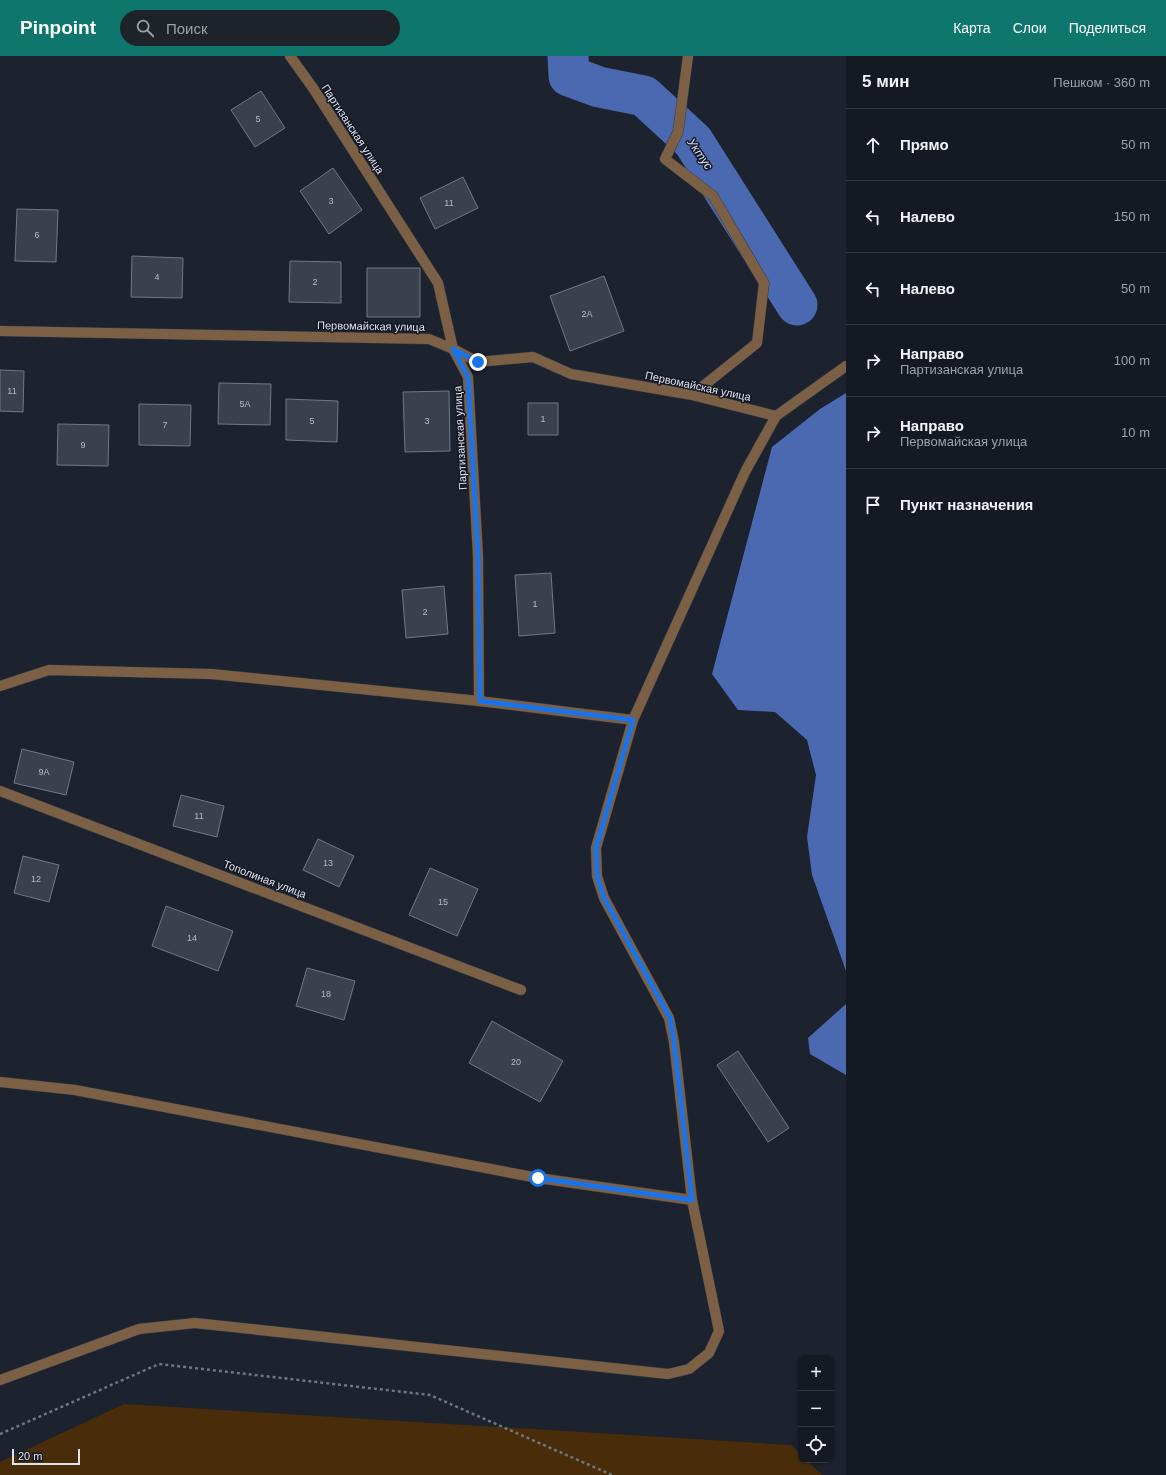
<!DOCTYPE html>
<html lang="ru">
<head>
<meta charset="utf-8">
<style>
  body { margin:0; font-family:Helvetica,sans-serif; background:#1e232a; color:#f1f3f6 }
  .controls { position:absolute; right:12px; bottom:12px; display:grid; overflow:hidden; border-radius:8px; box-shadow:0 1px 3px #0004 }
  .controls button { width:36px; height:36px; display:grid; place-items:center; padding:0; border:0; border-bottom:1px solid #343840; background:#151a22; color:#f1f3f6; font:20px sans-serif }
  .scale { position:absolute; left:12px; bottom:10px; width:68px; box-sizing:border-box; padding-left:4px; border:2px solid #dfe3eb; border-top:0; font-size:11px; line-height:14px; white-space:nowrap; color:#dfe3eb; -webkit-text-stroke:3px #131824; paint-order:stroke }
  .stop { position:absolute; width:12px; height:12px; margin:-9px; border:3px solid #1a73e8; border-radius:50%; background:#fff }
  .stop.end { background:#1a73e8; border-color:#fff; box-shadow:0 1px 4px #0008 }
  .list { margin:0; padding:0; list-style:none }
  h2 { display:flex; justify-content:space-between; align-items:center; height:52px; margin:0; padding:0 16px; font-size:17px }
  h2 small { font-size:13px; font-weight:400; color:#9da1a5 }
  .list li { display:grid; grid-template-columns:26px 1fr auto; gap:12px; align-items:center; box-sizing:border-box; height:72px; padding:0 16px; border-top:1px solid #343840 }
  .list b { display:block; font-size:15px; white-space:nowrap }
  .list p { margin:0; font-size:13px; white-space:nowrap; color:#9da1a5 }
  .list em { font-size:13px; font-style:normal; color:#9da1a5 }
  .icon { flex:none; width:22px; height:22px; fill:none; stroke:currentColor; stroke-width:2; stroke-linecap:round; stroke-linejoin:round }
  .map { position:relative; flex:none; width:846px; height:1419px; overflow:hidden }
  header { display:flex; align-items:center; gap:24px; box-sizing:border-box; height:56px; padding:0 20px; background:#0f766e; color:#fff }
  header strong { font-size:19px }
  nav { display:flex; gap:22px; margin-inline-start:auto; font-size:14px }
  .search { width:280px; height:36px; background:#1e232a; display:flex; align-items:center; gap:10px; box-sizing:border-box; padding:0 14px; border-radius:22px; color:#9da1a5; font-size:15px }
  main { display:flex }
  aside { flex:1; background:#151a22 }
  .map>svg:first-child { display:block }
  .green { fill:#492c0a }
  .water { fill:#4a69b1 }
  .lines { fill:none; stroke-linecap:round; stroke-linejoin:round }
  .river { stroke:#4a69b1; stroke-width:41 }
  .building { fill:#3a404e; stroke:#707886 }
  .service-casing { stroke:#373d48; stroke-width:11 }
  .minor-casing { stroke:#373d48; stroke-width:11 }
  .path { stroke:#717680; stroke-width:2.5; stroke-dasharray:3 3; stroke-linecap:butt }
  .service { stroke:#7b6045; stroke-width:10 }
  .minor { stroke:#7b6045; stroke-width:10 }
  .route { stroke:#1a73e8; stroke-width:5 }
  .labels { text-anchor:middle; dominant-baseline:central; stroke-width:3; stroke-linejoin:round; paint-order:stroke }
  .number-label { font-size:9px; fill:#b6bac4 }
  .street-label { font-size:11px; fill:#dfe3eb; stroke:#131824 }
  .water-label { font-size:12px; font-style:italic; fill:#d8e2f6; stroke:#131824 }
</style>
</head>
<body>
<header>
<strong>Pinpoint</strong>
<div class="search"><svg class="icon" aria-label="search" viewBox="0 0 24 24"><circle cx="10" cy="10" r="6"/><path d="M15 15l6 6"/></svg>Поиск</div>
<nav><a>Карта</a><a>Слои</a><a>Поделиться</a></nav>
</header>
<main>
<div class="map">
<svg width="846" height="1419" viewBox="0 0 846 1419">
  <rect width="100%" height="100%" fill="#1c222e"/>
  <!-- green -->
  <path class="green" d="M124,1348L791,1389L801,1399V1404H806L822,1419H0V1406Z"/>
  <!-- water -->
  <path class="water" d="M846,337V915L812,819L807,781L816,719L807,684L775,656L738,654L712,618L772,391L820,353Z
    M846,948V1019L810,998L808,982Z"/>
  <g class="lines">
    <!-- river -->
    <path class="river" d="M568,0L569,20L599,31L644,40L693,85L797,249"/>
  </g>
  <!-- building -->
  <path class="building" d="M261,35L285,72L255,91L231,54Z
    M333,112L362,154L329,178L300,135Z
    M463,121L478,152L435,173L420,142Z
    M17,153L58,154L56,206L15,205Z
    M132,200L183,202L182,242L131,241Z
    M290,205L341,206V247L289,246Z
    M367,212H420V261H367Z
    M604,220L624,275L570,295L550,240Z
    M0,314L24,315L23,356L0,355Z
    M219,327L271,328L270,369L218,368Z
    M449,335L450,395L405,396L403,336Z
    M286,343L338,345L337,386L286,384Z
    M528,347H558V379H528Z
    M139,348L191,349L190,390L139,389Z
    M58,368L109,369L108,410L57,409Z
    M551,517L555,577L519,580L515,519Z
    M444,530L448,578L406,582L402,534Z
    M22,693L74,706L66,739L14,727Z
    M181,739L224,750L217,781L173,770Z
    M318,783L354,800L339,831L303,814Z
    M23,800L59,809L49,846L14,837Z
    M430,812L478,833L457,880L409,859Z
    M166,850L233,875L218,915L152,890Z
    M307,912L355,925L344,964L296,950Z
    M492,965L563,1005L540,1046L469,1007Z
    M738,995L789,1072L768,1086L717,1009Z"/>
  <g class="lines">
    <defs>
      <path id="service" d="M0,630L49,614L211,618L479,645L633,664"/>
      <path id="minor" d="M290,0L313,32L438,227L453,293L468,321L478,500L479,645
        M688,0L678,76L665,103L713,140L764,227L757,287L692,339
        M0,275L429,283L453,293L478,306L533,301L571,318L692,339L776,360
        M0,735L521,934
        M0,1026L75,1034L538,1122L692,1144
        M0,1324L139,1273L195,1267L668,1318L689,1313L709,1297L719,1275L692,1144L674,986L669,962L604,842L597,820L596,792L633,664L745,416L776,360L846,310"/>
    </defs>
    <!-- service casing -->
    <use href="#service" class="service-casing"/>
    <!-- minor casing -->
    <use href="#minor" class="minor-casing"/>
    <!-- path -->
    <path class="path" d="M0,1378L159,1308L430,1339L612,1419"/>
    <!-- service -->
    <use href="#service" class="service"/>
    <!-- minor -->
    <use href="#minor" class="minor"/>
  </g>
  <g class="lines">
    <!-- route -->
    <path class="route" d="M478,306L453,293L468,321L478,500L480,645L633,664L596,792L597,820L604,842L670,962L674,986L692,1144L538,1122"/>
  </g>
  <g class="labels">
    <!-- number labels -->
    <g class="number-label">
      <text x="258" y="63">5</text>
      <text x="331" y="145">3</text>
      <text x="449" y="147">11</text>
      <text x="37" y="179">6</text>
      <text x="157" y="221">4</text>
      <text x="315" y="226">2</text>
      <text x="587" y="258">2А</text>
      <text x="12" y="335">11</text>
      <text x="245" y="348">5А</text>
      <text x="543" y="363">1</text>
      <text x="312" y="365">5</text>
      <text x="427" y="365">3</text>
      <text x="165" y="369">7</text>
      <text x="83" y="389">9</text>
      <text x="535" y="548">1</text>
      <text x="425" y="556">2</text>
      <text x="44" y="716">9А</text>
      <text x="199" y="760">11</text>
      <text x="328" y="807">13</text>
      <text x="36" y="823">12</text>
      <text x="443" y="846">15</text>
      <text x="192" y="882">14</text>
      <text x="326" y="938">18</text>
      <text x="516" y="1006">20</text>
    </g>
    <!-- street labels -->
    <g class="street-label">
      <text transform="translate(353 73) rotate(57)">Партизанская улица</text>
      <text transform="translate(371 270) rotate(1)">Первомайская улица</text>
      <text transform="translate(698 330) rotate(12)">Первомайская улица</text>
      <text transform="translate(460 382) rotate(-93)">Партизанская улица</text>
      <text transform="translate(265 823) rotate(21)">Тополиная улица</text>
    </g>
    <!-- water labels -->
    <g class="water-label">
      <text transform="translate(700 98) rotate(55)">Уктус</text>
    </g>
  </g>
</svg>
<div class="controls">
<button>+</button>
<button>−</button>
<button><svg class="icon" aria-label="locate" viewBox="0 0 24 24"><circle cx="12" cy="12" r="6"/><path d="M12 2v4M12 18v4M2 12h4M18 12h4"/></svg></button>
</div>
<div class="scale">20 m</div>
<div class="stop" style="left:538px;top:1122px"></div>
<div class="stop end" style="left:478px;top:306px"></div>
</div>
<aside>
<h2>5 мин<small>Пешком · 360 m</small></h2>
<ul class="list">
<li><svg class="icon" aria-label="ahead" viewBox="0 0 24 24"><path d="M12 20V5M6 11l6-6 6 6"/></svg><div><b>Прямо</b></div><em>50 m</em></li>
<li><svg class="icon" aria-label="left" viewBox="0 0 24 24"><path d="M17 20v-9H6M10 6l-5 5 5 5"/></svg><div><b>Налево</b></div><em>150 m</em></li>
<li><svg class="icon" aria-label="left" viewBox="0 0 24 24"><path d="M17 20v-9H6M10 6l-5 5 5 5"/></svg><div><b>Налево</b></div><em>50 m</em></li>
<li><svg class="icon" aria-label="right" viewBox="0 0 24 24"><path d="M7 20v-9h11M14 6l5 5-5 5"/></svg><div><b>Направо</b><p>Партизанская улица</p></div><em>100 m</em></li>
<li><svg class="icon" aria-label="right" viewBox="0 0 24 24"><path d="M7 20v-9h11M14 6l5 5-5 5"/></svg><div><b>Направо</b><p>Первомайская улица</p></div><em>10 m</em></li>
<li><svg class="icon" aria-label="arrive" viewBox="0 0 24 24"><path d="M6 21V4h12l-3 4 3 4H6"/></svg><div><b>Пункт назначения</b></div></li>
</ul>
</aside>
</main>
</body>
</html>
